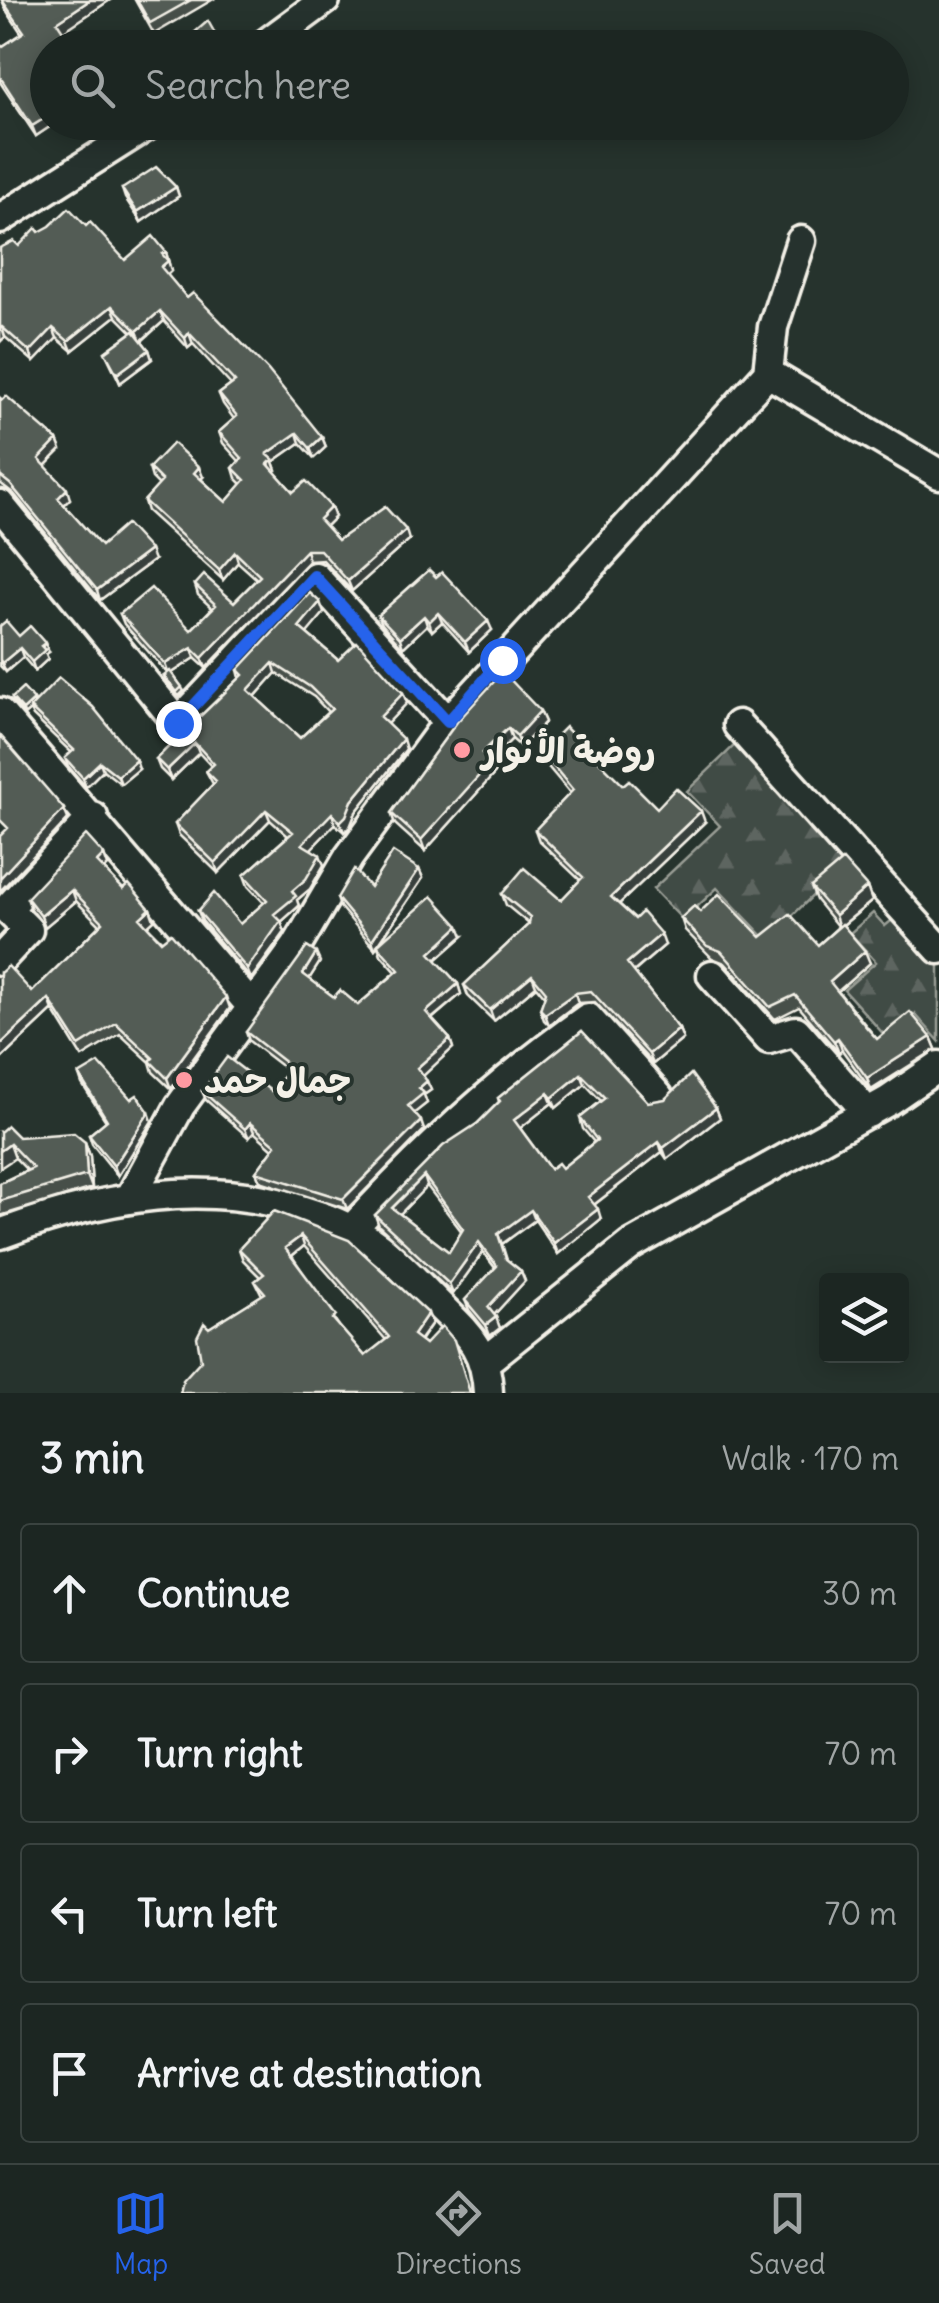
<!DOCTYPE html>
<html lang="en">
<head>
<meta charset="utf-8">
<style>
  body { margin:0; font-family:Delius,"Playpen Sans Arabic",sans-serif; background:#29322f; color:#f1f3f6 }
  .controls { position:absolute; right:30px; bottom:30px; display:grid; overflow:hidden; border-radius:10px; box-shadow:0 5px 25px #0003 }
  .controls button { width:90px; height:90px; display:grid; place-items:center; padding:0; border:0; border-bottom:2px solid #3a4340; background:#1c2622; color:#f1f3f6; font:50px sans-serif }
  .stop { position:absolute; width:30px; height:30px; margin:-22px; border:8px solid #2563eb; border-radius:50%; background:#fff }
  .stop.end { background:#2563eb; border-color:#fff; box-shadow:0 2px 10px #0008 }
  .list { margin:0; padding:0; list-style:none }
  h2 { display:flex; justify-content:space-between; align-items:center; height:130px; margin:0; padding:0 40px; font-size:42px }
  h2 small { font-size:32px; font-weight:400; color:#a0a5a5 }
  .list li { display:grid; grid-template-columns:65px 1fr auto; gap:30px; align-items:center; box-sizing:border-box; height:140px; margin:0 20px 20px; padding:0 20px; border:2px solid #3a4340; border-radius:10px }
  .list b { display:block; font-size:38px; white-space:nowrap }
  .list em { font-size:32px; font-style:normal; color:#a0a5a5 }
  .icon { flex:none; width:55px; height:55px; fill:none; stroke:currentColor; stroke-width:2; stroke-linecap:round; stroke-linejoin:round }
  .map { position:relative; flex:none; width:939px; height:1393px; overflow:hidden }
  .search { position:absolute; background:#1c2622; box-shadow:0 5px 25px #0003; left:30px; right:30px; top:30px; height:110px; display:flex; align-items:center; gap:25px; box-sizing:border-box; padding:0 35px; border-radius:55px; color:#a0a5a5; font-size:38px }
  .sheet { height:770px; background:#1c2622 }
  nav { display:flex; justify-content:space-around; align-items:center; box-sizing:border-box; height:140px; border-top:2px solid #3a4340; background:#1c2622; font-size:28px; color:#a0a5a5 }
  nav a { display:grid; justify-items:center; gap:5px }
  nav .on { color:#2563eb }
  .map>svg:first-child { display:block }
  .forest { fill:url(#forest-firs); stroke:#9a9e96; stroke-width:2.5 }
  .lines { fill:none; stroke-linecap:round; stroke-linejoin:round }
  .minor-casing { stroke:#f4f1e8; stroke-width:35 }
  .minor { stroke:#26332d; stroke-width:28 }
  .wall { fill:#474f49; stroke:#f4f1e8; stroke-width:2.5; fill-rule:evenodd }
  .shaded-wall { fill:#39403c; stroke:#f4f1e8; stroke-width:2.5 }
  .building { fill:#525c55; stroke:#f4f1e8; stroke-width:2.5; fill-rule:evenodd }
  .route { stroke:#2563eb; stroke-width:12 }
  .poi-dot { fill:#ff9aa2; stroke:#26332d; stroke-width:4 }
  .labels { text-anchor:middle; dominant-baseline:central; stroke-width:8; stroke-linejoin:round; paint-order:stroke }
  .poi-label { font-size:35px; font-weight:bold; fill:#f4f1e8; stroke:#26332d; text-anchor:start }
</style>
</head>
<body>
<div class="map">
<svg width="939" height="1393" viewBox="0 0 939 1393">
  <defs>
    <pattern id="forest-firs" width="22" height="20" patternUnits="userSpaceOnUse" patternTransform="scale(2.5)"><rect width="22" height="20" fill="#414b45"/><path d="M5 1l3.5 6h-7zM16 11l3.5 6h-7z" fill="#5d6560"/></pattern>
  </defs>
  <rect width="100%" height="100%" fill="#26332d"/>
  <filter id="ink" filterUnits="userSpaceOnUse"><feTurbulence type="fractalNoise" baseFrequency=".01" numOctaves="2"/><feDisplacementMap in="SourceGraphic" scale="20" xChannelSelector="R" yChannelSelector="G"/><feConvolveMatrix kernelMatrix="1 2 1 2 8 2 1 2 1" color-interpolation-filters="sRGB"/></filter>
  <g filter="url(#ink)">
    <!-- forest -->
    <path class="forest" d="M739,741L852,858L767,940L717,888L683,920L653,889L720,826L687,791Z
      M873,913L885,926L897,916L939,964V1041L915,1014L887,1038L844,990L876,962L850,933Z"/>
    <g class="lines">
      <defs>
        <path id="minor" d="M260,48L325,0
          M0,219L153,122
          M768,373L939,474
          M0,505L178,723L315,577L448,722
          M0,713L252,1007
          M738,725L939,949
          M0,960L28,930L7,909L93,817
          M712,975L769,1039L796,1031L868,1113
          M130,1198L180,1106L296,947L349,857L448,722L768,373L773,327L801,241
          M352,1229C423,1150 502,1079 588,1018L658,1096
          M0,1234C116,1191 235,1172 350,1229C383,1245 407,1273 432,1298C465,1332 486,1344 488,1393
          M486,1361L631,1245L888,1101L939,1066"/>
      </defs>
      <!-- minor casing -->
      <use href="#minor" class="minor-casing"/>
      <!-- minor -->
      <use href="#minor" class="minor"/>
    </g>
    <!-- wall -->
    <path class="wall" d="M2,0H110L63,31L48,122H57L36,136L0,82V48L22,34L6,10Z
      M135,0H212L154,34Z
      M176,187L179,196L141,222L125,198L122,189Z
      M86,226L125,260L166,252L171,271L167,275L187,298L322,437L326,447L314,458L300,443L273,462L276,470L274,471L293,492L331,507L335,517L326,526L338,540H409L352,591L323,560L309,561L206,668L195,658L172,673L184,691L179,696L166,681L164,676L168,674L124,624L120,614L191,630L212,608L198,595L195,585L234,602L257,579L238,562L223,580L147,511L144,501L159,485L152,478L149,468L203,477L201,479L226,502L242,484L236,478L233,468L239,461L223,443L219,432L234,419L223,404L219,394L231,385L193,344L188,348L164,321L142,341L149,350L152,359L120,383L105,352L132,332L116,316L72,351L57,338L34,362L5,337L0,342V248L19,246L39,232Z
      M0,398L57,440L61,450L45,466L70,499L64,505L101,546L154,560L100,600L14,494L0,483Z
      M429,570L492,630L469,652L442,622L432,631L427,625L403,648L382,624L378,615Z
      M324,613L306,633L338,660L403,693L407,703L387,724L406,749L356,812L350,827L344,832L335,824L311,849L324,865L310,889L297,900L299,906L281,922L285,932L251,979L202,921L198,911L240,924L264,903L248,886L244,875L288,836L270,820L218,873L179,835L175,824L213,784L206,771L211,766L199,753L171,780L160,769L156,759L240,678L238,670ZM276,673L314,697L328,712L300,738L255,697Z
      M0,626L49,652L46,654L48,659L35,671L23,657L6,672L0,666Z
      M12,698L34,700L35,703L139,769L121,784L103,770L86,787L68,766L65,758L71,752L33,716L30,710L24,715L14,702Z
      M540,711L545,722L521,747L512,739L491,760L496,772L425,851L395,824L391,813L457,722Z
      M541,751L623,785L657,808L705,822L619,904L665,945L634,972L679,1029L683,1039L653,1064L595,1002L578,1003L549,1025L544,1020L540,1009L545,997L536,986L494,1021L468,996L464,985L529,924L506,905L502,894L561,900L580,880L539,841L535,830L570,793L544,762Z
      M104,855L108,866L104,870L123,889L150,909L154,920L147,926L230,1008L171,1089L153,1072L150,1062L120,1034L82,1057L53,1010L0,1060V973L32,992L100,925L76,901L45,927L31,909L27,898Z
      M419,869L423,878L379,944L463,936L436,960L458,984L461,994L432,1019L450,1039L453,1048L423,1075L431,1090L424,1095L427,1103L414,1113L424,1130L347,1209L260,1181L256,1172L273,1149L254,1132L249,1138L206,1100L202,1091H271L288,1071L249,1041L246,1032L320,962L309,979L334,997L358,1005L396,972L381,955L378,946L375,949L340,907L337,898Z
      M811,887H867L872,901L843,925L870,963L838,991L877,1039L931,1037L936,1049L871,1090L842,1050L839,1053L799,1007L775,1019L725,963L712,958L685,930L681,918L700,912L761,937L818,945L838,927L816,900Z
      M582,1031L648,1102L716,1108L720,1118L667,1159L662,1152L594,1205L601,1219L558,1254L535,1220L502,1244L507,1260L521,1271L525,1281L494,1315L500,1328L490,1336L469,1310L465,1300L495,1268L483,1252L453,1294L379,1226L375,1215L478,1123L499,1102L498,1098ZM585,1084L601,1101L580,1118L583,1129L594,1142L562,1168L550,1169L520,1128L552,1103L556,1108ZM427,1186L462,1232L449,1252L400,1214Z
      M79,1075L131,1099L152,1121L118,1176L92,1144L89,1135L106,1121L82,1084Z
      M0,1132L18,1137L85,1142L90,1156L92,1188L0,1216V1183L27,1170L15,1158Z
      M274,1211L432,1323L420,1341L425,1344L454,1340L180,1393L201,1360L209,1328L262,1295L255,1281L260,1277L243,1260L239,1249ZM304,1246L386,1340L365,1356L339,1326L292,1256Z"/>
    <!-- shaded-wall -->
    <path class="shaded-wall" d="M90,0H110L61,33L57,22Z
      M217,37L219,42L211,48H202Z
      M48,116V122H57L36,136L32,126Z
      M176,187L179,196L141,222L137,212Z
      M166,252L171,271L164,277L161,267L162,254Z
      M112,306L116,316L72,351L68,341Z
      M160,311L164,321L141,341L137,331Z
      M2,327L5,337L0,342V328Z
      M53,328L57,338L34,362L30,352Z
      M189,333L193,344L188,348L185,338Z
      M149,350L152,359L120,383L117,374Z
      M297,433L300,443L273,462L276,470L272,474L267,454Z
      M322,437L326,447L314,458L310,448Z
      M57,440L61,450L42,469L39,459Z
      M199,467L203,477L197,483L194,473Z
      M67,489L70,499L61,508L58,498Z
      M331,507L335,517L323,529L319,519Z
      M406,530L409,540L352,591L348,581Z
      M150,550L154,560L100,600L97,590Z
      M306,550L309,561L206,668L202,658Z
      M235,552L238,562L223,580L219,570Z
      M320,602L324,613L303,638L299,627Z
      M438,613L442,622L432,631L429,622Z
      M424,616L427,625L403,648L400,638Z
      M488,621L492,630L469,652L465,642Z
      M45,643L49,652L46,654L48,659L35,671L32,662Z
      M20,648L23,657L6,672L2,663Z
      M192,648L195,658L169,675L165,664Z
      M273,663L276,673L251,701L248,690Z
      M403,693L407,703L384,727L380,717Z
      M34,700L36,705L24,715L23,710Z
      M540,711L545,722L521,747L517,736Z
      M508,728L512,739L487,764L482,753Z
      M403,739L406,749L356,812L350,827L344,832L340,822L352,801Z
      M195,743L199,753L171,780L167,770Z
      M136,760L139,769L121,784L118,776Z
      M492,761L496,772L425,851L421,840Z
      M100,762L103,770L86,787L83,778Z
      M64,809L68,819L0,891V878Z
      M266,810L270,820L218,873L215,863Z
      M701,811L705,822L615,908L611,897Z
      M332,813L335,824L305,855L302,844Z
      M104,855L108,866L101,873L97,862Z
      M320,855L324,865L310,889L297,900L299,906L281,922L285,932L251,979L247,969L274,914Z
      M419,869L423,878L375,949L372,940Z
      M867,887L872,901L839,928L835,915Z
      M72,890L76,901L45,927L41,916Z
      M150,909L154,920L144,929L140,918Z
      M459,926L463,936L433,962L430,953Z
      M661,934L665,945L631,974L627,963Z
      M865,951L870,963L835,994L830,982Z
      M316,953L320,962L306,984L303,974Z
      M532,975L536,986L494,1021L490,1010Z
      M458,984L461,994L429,1021L426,1012Z
      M575,993L578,1003L549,1025L545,1014Z
      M226,997L230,1008L171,1089L167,1078Z
      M49,999L53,1010L0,1060V1045Z
      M679,1029L683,1039L653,1064L649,1054Z
      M931,1037L936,1049L871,1090L867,1078Z
      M838,1038L842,1050L839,1053L834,1041Z
      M450,1039L453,1048L421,1078L417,1068Z
      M581,1074L585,1084L556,1108L552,1098Z
      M427,1081L431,1090L424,1095L427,1103L412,1115L408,1106L419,1088Z
      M548,1093L552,1103L518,1130L514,1120Z
      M716,1108L720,1118L667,1159L663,1148Z
      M149,1112L152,1121L118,1176L114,1166Z
      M421,1121L424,1130L347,1209L343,1199Z
      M250,1123L254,1132L249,1138L245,1129Z
      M85,1142L90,1156L92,1188L87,1175Z
      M659,1142L662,1152L591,1207L588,1197Z
      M10,1144L15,1158L0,1168V1151Z
      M424,1176L427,1186L396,1218L392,1208Z
      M598,1209L601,1219L558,1254L554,1243Z
      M531,1210L535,1220L502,1244L498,1234Z
      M301,1236L304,1246L289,1258L285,1248Z
      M479,1242L483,1252L453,1294L449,1284Z
      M521,1271L525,1281L492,1317L488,1307Z
      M428,1313L432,1323L416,1345L413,1335Z
      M496,1317L500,1328L490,1336L486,1325Z"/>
    <!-- building -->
    <path class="building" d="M2,0H90L57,22L74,48H48V116L32,126L0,77V48L24,32Z
      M137,0H191L150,23Z
      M208,21L217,37L202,48H182L180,45Z
      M156,167L176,187L137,212L122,189Z
      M69,208L86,226L90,222L125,260L153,236L166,252L162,254L168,261L161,267L187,298L193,293L268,370L322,437L310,448L297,433L267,454L273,459L268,464L293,492L306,481L331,507L319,519L338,540L385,507L406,530L348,581L320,550H306L202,658L192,648L165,664L120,614L151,588L191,630L216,605L195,585L204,575L234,602L260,576L235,552L219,570L144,501L162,481L149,468L173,443L199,467L194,473L226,502L245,480L233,468L242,458L219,432L237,416L219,394L235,382L189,333L185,338L160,311L137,331L112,306L68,341L53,328L30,352L2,327L0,328V248L14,241L19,246L36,228L39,232L50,226Z
      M134,331L149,350L117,374L105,352Z
      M6,396L57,440L39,459L67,489L58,498L101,546L126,524L150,550L97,590L10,484L0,476V398L2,400Z
      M429,570L436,577L442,572L488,621L465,642L438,613L429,622L424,616L400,638L378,615Z
      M310,593L320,602L299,627L338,660L357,642L403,693L380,717L403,739L352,801L346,816L340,822L332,813L302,844L320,855L306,879L292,891L296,896L274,914L281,921L247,969L198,911L214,893L240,924L267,900L244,875L293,832L266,810L215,863L175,824L216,781L206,771L214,764L195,743L167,770L156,759L243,675L238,670ZM273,663L310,687L332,709L300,738L248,690Z
      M6,621L19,636L30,626L45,643L41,646L45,650L32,662L20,648L2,663L0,660V626Z
      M170,671L182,687L177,692L164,676Z
      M503,672L540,711L517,736L508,728L482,753L492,761L421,840L391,813L457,722Z
      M59,678L93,707L136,760L118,776L100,762L83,778L65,758L74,750L30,708Z
      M23,688L34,700L23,710L12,698Z
      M565,727L623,785L629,780L657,808L676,788L701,811L611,897L635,919L642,912L661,934L627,963L679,1029L649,1054L591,991L575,993L545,1014L540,1009L546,992L532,975L490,1010L464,985L529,924L530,917L502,894L524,868L561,900L583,877L535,830L573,790L541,751Z
      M0,735L64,809L0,878V836L8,828L0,820Z
      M86,835L104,855L97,862L123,889L129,884L150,909L140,918L161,941L171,933L226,997L167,1078L150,1061L153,1058L116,1023L79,1046L49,999L0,1045V973L8,966L32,992L103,922L72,890L41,916L27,898Z
      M393,852L419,869L372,940L337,898L354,869L370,887Z
      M843,860L867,887L835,915L811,887Z
      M719,894L761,937L790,914L818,945L842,924L865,951L830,982L867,1028L877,1039L910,1012L931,1037L867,1078L838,1038L834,1041L795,995L770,1007L721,951L707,946L681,918L694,906L700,912Z
      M432,896L459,926L430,953L458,984L426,1012L450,1039L417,1068L427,1081L419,1088L424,1093L408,1106L421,1121L343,1199L256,1172L276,1145L250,1123L245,1129L202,1091L227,1057L271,1091L291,1067L246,1032L307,947L316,953L303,974L334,997L340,990L358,1005L399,970L377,945Z
      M582,1031L648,1102L665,1099L691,1074L716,1108L663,1148L659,1142L588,1197L598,1209L554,1243L531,1210L498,1234L506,1259L521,1271L488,1307L496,1317L486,1325L465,1300L497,1266L479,1242L449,1284L375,1215L443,1146L478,1123L500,1101L498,1098ZM581,1074L605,1098L580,1118L597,1140L562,1168L558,1163L550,1169L514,1120L548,1093L552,1098ZM424,1176L463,1229L449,1252L392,1208Z
      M99,1063L131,1099L137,1095L149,1112L114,1166L89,1135L107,1120L79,1075Z
      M7,1126L18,1137L74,1133L85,1142L87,1175L0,1201V1183L33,1168L10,1144L0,1151V1132Z
      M274,1211L349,1240L428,1313L413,1335L425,1344L442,1326L454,1340L470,1393H180L183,1380L201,1360L197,1337L204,1323L209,1328L265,1293L255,1281L264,1274L239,1249ZM301,1236L389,1337L365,1356L333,1319L336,1316L285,1248Z"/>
  </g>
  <g class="lines" filter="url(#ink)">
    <!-- route -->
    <path class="route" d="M178,723L314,576L448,722L502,660"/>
  </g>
  <!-- markers -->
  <g class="poi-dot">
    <circle cx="462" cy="750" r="10"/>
    <circle cx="184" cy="1080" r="10"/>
  </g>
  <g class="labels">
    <!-- poi labels -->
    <g class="poi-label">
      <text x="482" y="750">روضة الأنوار</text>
      <text x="204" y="1080">جمال حمد</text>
    </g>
  </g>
</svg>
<div class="controls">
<button><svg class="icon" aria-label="layers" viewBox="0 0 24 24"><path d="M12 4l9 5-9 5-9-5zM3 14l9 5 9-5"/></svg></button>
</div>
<div class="stop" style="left:502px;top:660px"></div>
<div class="stop end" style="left:178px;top:723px"></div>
<div class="search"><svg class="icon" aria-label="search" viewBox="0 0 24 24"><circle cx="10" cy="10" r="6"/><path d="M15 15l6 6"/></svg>Search here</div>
</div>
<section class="sheet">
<h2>3 min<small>Walk · 170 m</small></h2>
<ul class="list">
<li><svg class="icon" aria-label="ahead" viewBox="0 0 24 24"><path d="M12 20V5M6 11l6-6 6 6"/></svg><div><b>Continue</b></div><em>30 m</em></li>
<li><svg class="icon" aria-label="right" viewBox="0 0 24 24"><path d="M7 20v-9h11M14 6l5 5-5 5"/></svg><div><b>Turn right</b></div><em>70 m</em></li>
<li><svg class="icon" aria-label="left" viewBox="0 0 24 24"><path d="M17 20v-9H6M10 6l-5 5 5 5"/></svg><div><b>Turn left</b></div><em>70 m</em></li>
<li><svg class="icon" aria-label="arrive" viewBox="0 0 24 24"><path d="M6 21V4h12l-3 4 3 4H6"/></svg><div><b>Arrive at destination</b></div></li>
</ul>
</section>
<nav>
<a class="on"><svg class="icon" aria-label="map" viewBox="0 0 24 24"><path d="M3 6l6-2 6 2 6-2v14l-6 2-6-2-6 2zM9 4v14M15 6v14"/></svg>Map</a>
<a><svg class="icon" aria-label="directions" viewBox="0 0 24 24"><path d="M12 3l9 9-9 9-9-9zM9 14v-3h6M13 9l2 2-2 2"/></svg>Directions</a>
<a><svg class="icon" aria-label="saved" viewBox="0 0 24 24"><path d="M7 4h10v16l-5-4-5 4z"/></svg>Saved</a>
</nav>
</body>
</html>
